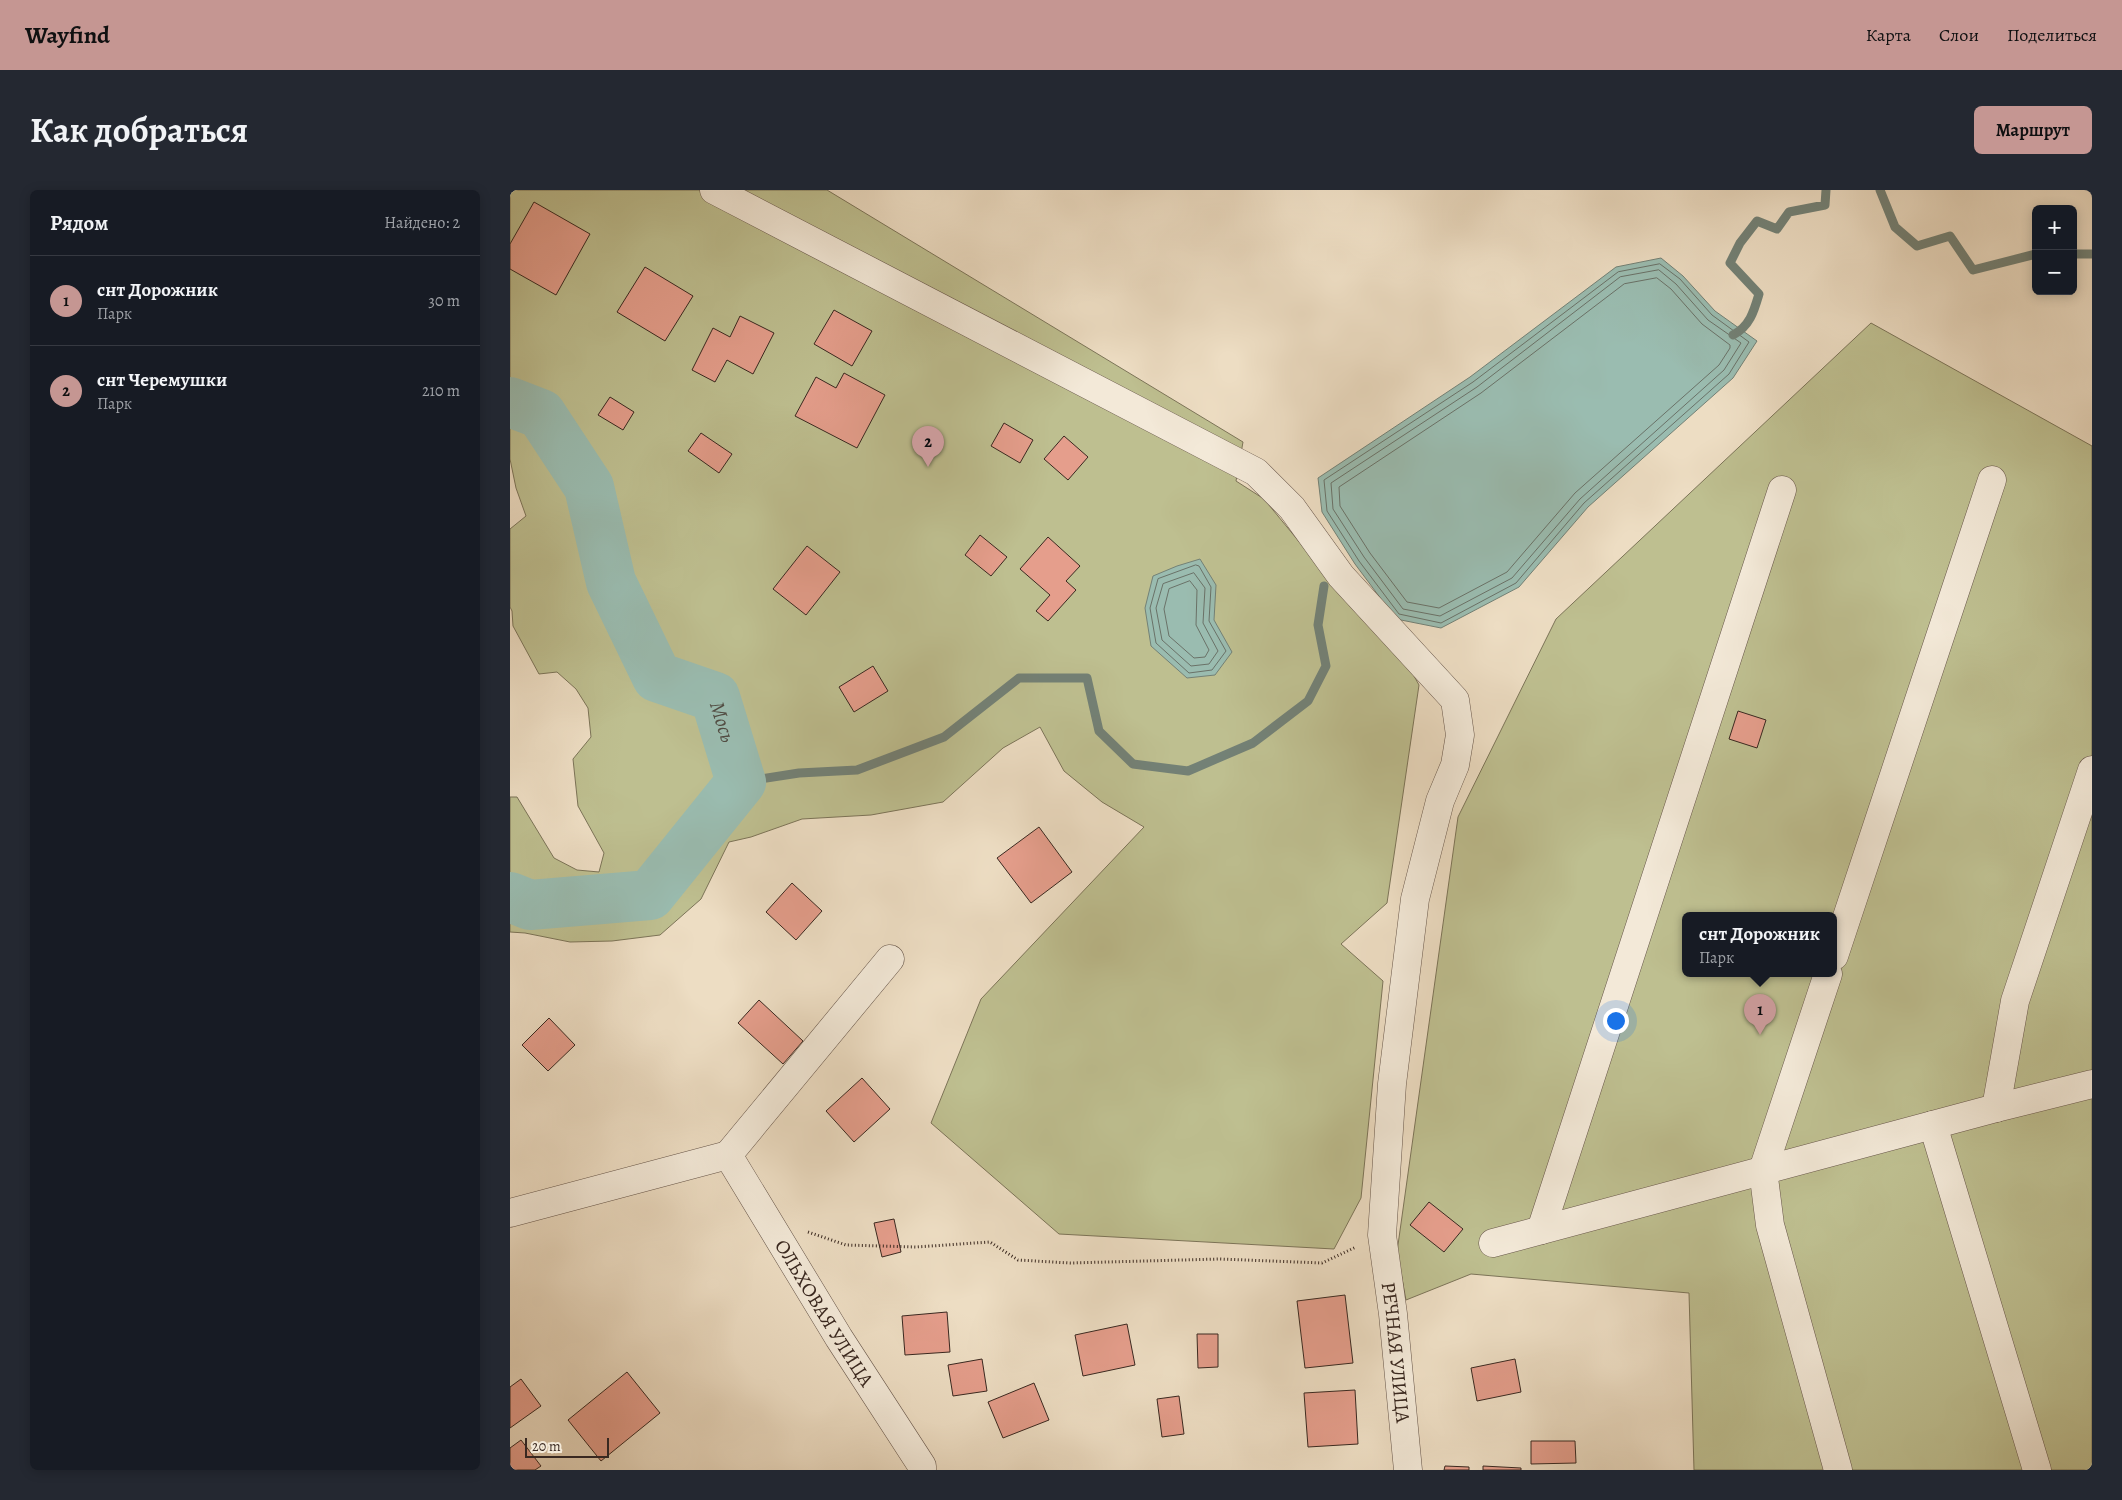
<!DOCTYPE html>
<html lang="ru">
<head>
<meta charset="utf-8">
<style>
  body { margin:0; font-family:Alegreya,serif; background:#242831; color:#f1f3f6 }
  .controls { position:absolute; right:15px; top:15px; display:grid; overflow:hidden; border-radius:8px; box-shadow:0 2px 12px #0003 }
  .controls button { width:45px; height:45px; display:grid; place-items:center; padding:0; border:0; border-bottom:1px solid #363941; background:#171b24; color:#f1f3f6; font:25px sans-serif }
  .scale { position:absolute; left:15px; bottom:12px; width:84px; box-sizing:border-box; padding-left:5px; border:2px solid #392820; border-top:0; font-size:14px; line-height:18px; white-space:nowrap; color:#392820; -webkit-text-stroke:4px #f3e9d8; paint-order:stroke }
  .you { position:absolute; left:1105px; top:830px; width:18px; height:18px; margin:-12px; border:4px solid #fff; border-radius:50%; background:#1a73e8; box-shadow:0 0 0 8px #1a73e833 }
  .badge { display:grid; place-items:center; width:32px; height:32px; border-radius:50%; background:#c59692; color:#111; font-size:16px; font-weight:700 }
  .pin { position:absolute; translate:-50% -41px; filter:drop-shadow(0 1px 2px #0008) }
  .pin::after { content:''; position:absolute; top:26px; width:18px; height:15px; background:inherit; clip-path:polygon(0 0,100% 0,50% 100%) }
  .popup { position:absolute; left:1172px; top:722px; width:155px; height:65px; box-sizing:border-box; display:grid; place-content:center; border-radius:8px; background:#171b24; filter:drop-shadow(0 1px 4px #0005); font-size:16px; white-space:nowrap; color:#9ea1a6 }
  .popup b { font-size:19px; color:#f1f3f6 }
  .popup::after { content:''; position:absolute; left:50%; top:100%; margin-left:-10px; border:10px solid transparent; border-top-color:#171b24 }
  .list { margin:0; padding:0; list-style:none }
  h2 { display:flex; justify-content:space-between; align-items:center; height:65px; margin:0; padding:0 20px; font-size:21px }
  h2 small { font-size:16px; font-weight:400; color:#9ea1a6 }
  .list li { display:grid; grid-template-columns:32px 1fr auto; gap:15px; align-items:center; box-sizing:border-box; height:90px; padding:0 20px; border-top:1px solid #363941 }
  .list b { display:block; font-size:19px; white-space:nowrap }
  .list p { margin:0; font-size:16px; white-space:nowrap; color:#9ea1a6 }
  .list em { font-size:16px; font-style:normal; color:#9ea1a6 }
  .map { position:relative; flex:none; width:1582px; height:1280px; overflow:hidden; border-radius:8px }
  header { display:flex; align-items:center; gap:30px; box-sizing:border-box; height:70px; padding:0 25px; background:#c59692; color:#111 }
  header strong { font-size:24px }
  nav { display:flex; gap:28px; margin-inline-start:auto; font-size:18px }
  .intro { display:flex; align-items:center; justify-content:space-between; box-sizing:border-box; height:120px; padding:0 30px }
  h1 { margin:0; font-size:35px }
  .button { padding:12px 22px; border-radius:8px; background:#c59692; color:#111; font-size:18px; font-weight:700 }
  main { display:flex; gap:30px; padding:0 30px }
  aside { flex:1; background:#171b24; border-radius:8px; box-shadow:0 2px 12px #0003 }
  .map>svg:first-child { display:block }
  .green { fill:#bebf90; stroke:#7c7458; fill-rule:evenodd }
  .water { fill:#9abcb0; stroke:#738176 }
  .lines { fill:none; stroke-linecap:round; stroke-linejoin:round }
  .shore { stroke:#6a7268; stroke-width:1 }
  .stream { stroke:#738176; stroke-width:9 }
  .river { stroke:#9abcb0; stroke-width:50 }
  .building { fill:#e59e8c; stroke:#392820 }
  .minor-casing { stroke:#665549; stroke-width:29 }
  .path { stroke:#392820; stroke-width:3; stroke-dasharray:1 2.5; stroke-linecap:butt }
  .minor { stroke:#f3e9d8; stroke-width:28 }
  .labels { text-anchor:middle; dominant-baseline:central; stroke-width:4; stroke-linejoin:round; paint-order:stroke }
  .street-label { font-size:20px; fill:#392820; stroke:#f3e9d8 }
  .water-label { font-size:21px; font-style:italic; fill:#514d44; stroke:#f3e9d8 }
</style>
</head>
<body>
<header>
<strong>Wayfind</strong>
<nav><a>Карта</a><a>Слои</a><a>Поделиться</a></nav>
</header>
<div class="intro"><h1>Как добраться</h1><a class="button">Маршрут</a></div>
<main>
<aside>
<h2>Рядом<small>Найдено: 2</small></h2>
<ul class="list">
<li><span class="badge">1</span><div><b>снт Дорожник</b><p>Парк</p></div><em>30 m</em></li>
<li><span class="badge">2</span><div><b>снт Черемушки</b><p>Парк</p></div><em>210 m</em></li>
</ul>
</aside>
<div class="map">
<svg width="1582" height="1280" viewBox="0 0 1582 1280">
  <rect width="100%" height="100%" fill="#edddc3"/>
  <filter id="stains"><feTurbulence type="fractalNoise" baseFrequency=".004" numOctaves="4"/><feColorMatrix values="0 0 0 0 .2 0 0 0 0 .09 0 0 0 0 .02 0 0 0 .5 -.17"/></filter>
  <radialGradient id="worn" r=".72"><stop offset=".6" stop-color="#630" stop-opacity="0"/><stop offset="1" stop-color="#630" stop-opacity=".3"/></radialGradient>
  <!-- green -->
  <path class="green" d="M0,0H317L733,252L726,291L754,309L851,427L895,470L909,495L877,713L831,754L873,791L851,1008L824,1059L549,1044L421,933L471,809L634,637L592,612L554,581L530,537L493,558L433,612L361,625L292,629L241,647L219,652L191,709L150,745L102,751L60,752L15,743L0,742V607H7L44,668L67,680L89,682L94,663L68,616L63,569L81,547L78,518L66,499L47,482L29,484L3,436L2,421L0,417V339L16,326L6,298L0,269Z
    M1361,133L1582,256V1280H1184L1179,1103L961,1084L896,1110L887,1062L948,627L1046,429ZM1176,726H1324V784H1176Z"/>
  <!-- water -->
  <path class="water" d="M1151,68L1173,86L1205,121L1247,151L1223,188L1078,317L1009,397L931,438L886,429L845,374L812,322L808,288L960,187L1106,77Z
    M690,369L706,395L704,430L722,462L705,485L677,488L641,456L635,418L643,386L667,376Z"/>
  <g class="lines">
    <!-- shore -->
    <path class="shore" d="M1150,74L1170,89L1202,125L1239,152L1219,184L1074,313L1006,393L931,433L889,424L849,371L817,321L814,290L963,192L1108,82Z
      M1149,80L1166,94L1198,130L1231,153L1214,180L1070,309L1002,388L930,426L893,419L854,367L823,319L821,293L967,197L1110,87Z
      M1147,88L1161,99L1192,134L1220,155V158L1209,175L1065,303L997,382L929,418L897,412L860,363L830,316L829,297L971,203L1114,94Z
      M686,375L689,376L701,397L699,431L716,461L702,480L679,483L646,453L640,418L648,389Z
      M684,383L695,398L693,433L708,461L699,474L681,476L652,450L646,418L653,394Z
      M680,391L687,400L686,435L699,460L695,467L684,468L659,446L654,419L659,399Z"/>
    <!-- stream -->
    <path class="stream" d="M1370,0L1385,37L1407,56L1440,46L1463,80L1526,64
      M1563,64H1582
      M1223,145C1240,136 1244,121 1249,104L1220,73L1230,53L1247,31L1267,39L1279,22L1315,15L1316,0
      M231,592L289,583L347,580L434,547L509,488H577L589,541L623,574L678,581L743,553L798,511L816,476L808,435L814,396"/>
    <!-- river -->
    <path class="river" id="s1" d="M0,212L31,224L79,297L101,392L147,487L205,507L231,592L140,705L20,715L0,707"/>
  </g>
  <!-- building -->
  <path class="building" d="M24,12L80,44L46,105L0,79V54Z
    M135,77L183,106L155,151L107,122Z
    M324,120L362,141L342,176L304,154Z
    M230,126L264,143L243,184L217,170L205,192L182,180L203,138L220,147Z
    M334,183L375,205L347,258L285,226L306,187L326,198Z
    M100,207L124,222L113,240L88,225Z
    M494,233L523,250L510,273L481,256Z
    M191,243L222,264L209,283L178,261Z
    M554,246L578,267L558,290L534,269Z
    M470,345L497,367L481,386L455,365Z
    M538,347L570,376L556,391L566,400L538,431L526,421L540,405L510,379Z
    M297,356L330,382L296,425L263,399Z
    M363,476L378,501L344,522L329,497Z
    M1228,521L1256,530L1247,558L1219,549Z
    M529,637L562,682L521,713L487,668Z
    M282,693L312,721L286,750L256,722Z
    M249,810L293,851L273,874L228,833Z
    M39,828L65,855L38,881L12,855Z
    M352,888L380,919L344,952L316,921Z
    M919,1012L953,1039L934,1062L900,1035Z
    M384,1029L391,1062L372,1067L364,1033Z
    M835,1105L843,1173L795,1178L787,1111Z
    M437,1122L440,1162L395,1165L392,1126Z
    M617,1134L625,1175L573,1186L565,1145Z
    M687,1144H708V1177L688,1178Z
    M472,1169L477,1201L443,1206L438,1175Z
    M1005,1169L1011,1202L967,1211L961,1178Z
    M117,1182L150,1223L91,1271L58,1230Z
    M11,1189L31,1216L0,1238V1197Z
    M524,1193L539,1230L493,1248L478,1212Z
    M845,1200L848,1254L798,1257L794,1203Z
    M669,1206L674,1244L652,1247L647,1209Z
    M11,1250L31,1276L25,1280H0V1258Z
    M1021,1251H1065L1066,1273L1021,1274Z
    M935,1276L959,1277V1280H934Z
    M973,1276L1011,1278V1280H973Z"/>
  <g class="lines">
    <defs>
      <g id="minor">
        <path id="s2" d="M204,0L746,282L782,318L831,386L945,510L950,545L945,575L930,611L905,709L882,894L872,1045L883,1124L898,1280"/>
        <path d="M1324,766L1482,290"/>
        <path d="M1318,784L1253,980L1260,1035L1328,1280"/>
        <path d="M1486,918L1505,811L1582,580"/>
        <path d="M1423,935L1527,1280"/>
        <path id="s3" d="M218,965L329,1148L412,1276V1280"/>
        <path d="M218,965L380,769"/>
        <path d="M0,1023L218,965"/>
        <path d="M1031,1040L1272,300"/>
        <path d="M983,1053L1486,918L1582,894"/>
      </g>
    </defs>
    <!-- minor casing -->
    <use href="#minor" class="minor-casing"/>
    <!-- path -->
    <path class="path" d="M298,1042L336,1055L406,1057L480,1052L508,1070L560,1073L710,1069L812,1073L846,1057"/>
    <!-- minor -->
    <use href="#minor" class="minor"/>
  </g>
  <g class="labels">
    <!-- street labels -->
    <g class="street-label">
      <text stroke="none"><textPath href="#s3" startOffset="185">ОЛЬХОВАЯ УЛИЦА</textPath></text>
      <text stroke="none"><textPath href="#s2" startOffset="1576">РЕЧНАЯ УЛИЦА</textPath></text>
    </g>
    <!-- water labels -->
    <g class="water-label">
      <text stroke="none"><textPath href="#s1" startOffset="411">Мось</textPath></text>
    </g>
  </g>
  <rect width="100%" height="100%" filter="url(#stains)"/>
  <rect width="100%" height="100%" fill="url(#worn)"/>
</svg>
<div class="controls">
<button>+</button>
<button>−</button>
</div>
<div class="scale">20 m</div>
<div class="you"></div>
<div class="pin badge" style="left:1250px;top:845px">1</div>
<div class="popup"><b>снт Дорожник</b>Парк</div>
<div class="pin badge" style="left:418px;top:277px">2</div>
</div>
</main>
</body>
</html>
